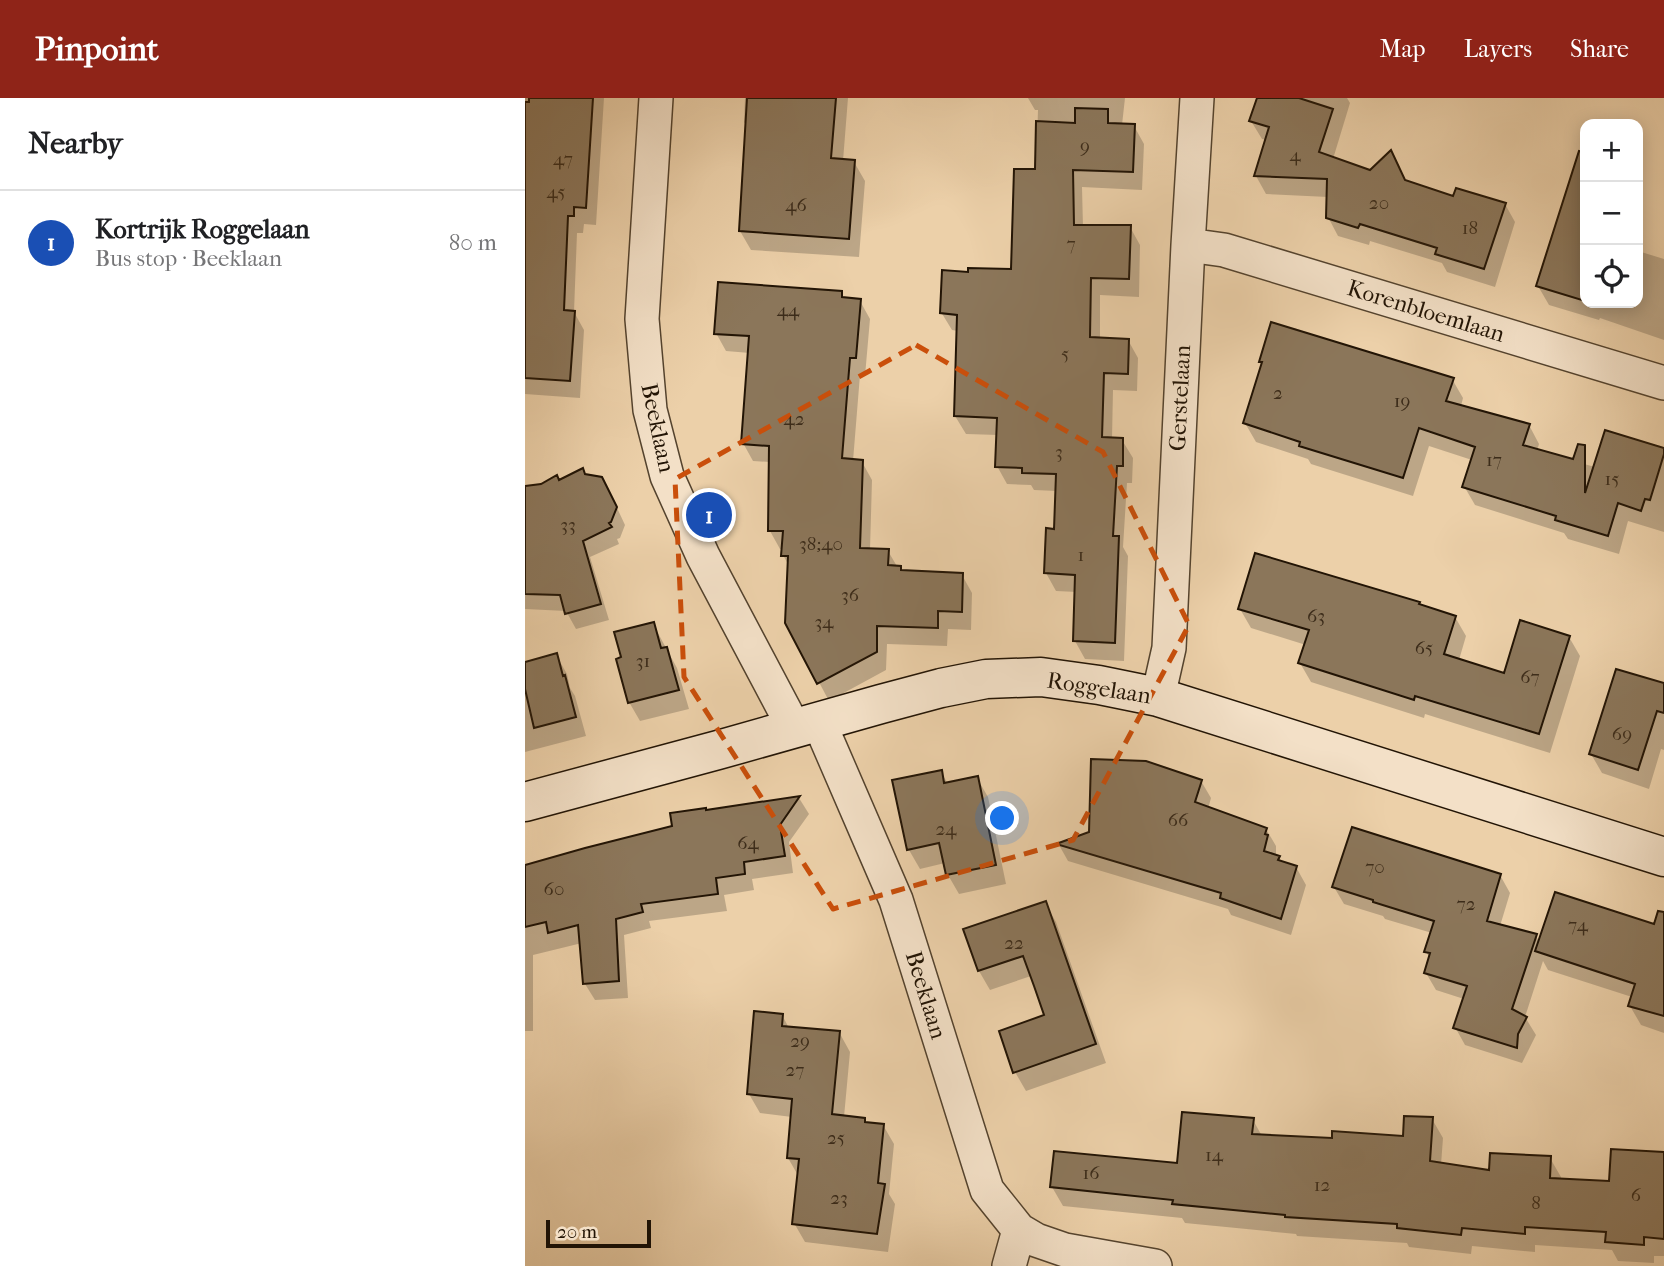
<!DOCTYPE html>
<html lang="en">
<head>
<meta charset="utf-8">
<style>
  body { margin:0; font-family:"IM FELL French Canon",serif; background:#f6f6f6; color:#202124 }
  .controls { position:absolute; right:21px; top:21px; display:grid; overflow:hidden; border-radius:14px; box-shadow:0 4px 18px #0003 }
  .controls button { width:63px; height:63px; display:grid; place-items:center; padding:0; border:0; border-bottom:2px solid #e0e0e0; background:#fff; color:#202124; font:35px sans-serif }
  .scale { position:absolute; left:21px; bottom:18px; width:105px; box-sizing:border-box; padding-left:7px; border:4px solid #221405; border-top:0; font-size:19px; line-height:24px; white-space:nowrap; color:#221405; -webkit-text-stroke:5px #f3e0c7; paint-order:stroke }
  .you { position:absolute; left:478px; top:721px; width:24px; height:24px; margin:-18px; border:5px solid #fff; border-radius:50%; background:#1a73e8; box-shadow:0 0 0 10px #1a73e833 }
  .badge { display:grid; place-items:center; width:46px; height:46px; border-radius:50%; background:#8f2418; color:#fff; font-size:23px; font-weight:700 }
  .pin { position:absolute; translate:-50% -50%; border:4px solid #fff; box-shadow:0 2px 7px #0006 }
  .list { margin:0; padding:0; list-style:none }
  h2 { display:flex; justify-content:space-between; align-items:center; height:91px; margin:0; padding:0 28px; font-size:30px }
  h2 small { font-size:23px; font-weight:400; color:#757577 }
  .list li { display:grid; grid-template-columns:46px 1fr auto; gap:21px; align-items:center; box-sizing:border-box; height:105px; padding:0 28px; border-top:2px solid #e0e0e0 }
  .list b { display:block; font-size:26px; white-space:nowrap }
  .list p { margin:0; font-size:23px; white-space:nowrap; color:#757577 }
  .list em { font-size:23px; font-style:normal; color:#757577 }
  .icon { flex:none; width:38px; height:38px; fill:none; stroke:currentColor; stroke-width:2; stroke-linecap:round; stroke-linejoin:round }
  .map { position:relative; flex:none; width:1139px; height:1168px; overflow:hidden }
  header { display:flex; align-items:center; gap:42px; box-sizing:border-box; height:98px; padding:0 35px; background:#8f2418; color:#fff }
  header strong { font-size:33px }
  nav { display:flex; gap:38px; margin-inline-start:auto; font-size:24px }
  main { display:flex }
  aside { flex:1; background:#fff }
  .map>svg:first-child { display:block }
  .shadow { fill:#0003 }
  .building { fill:#8b765a; stroke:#221405; stroke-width:2 }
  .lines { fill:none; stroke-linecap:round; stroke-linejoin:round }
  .street-casing { stroke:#54432e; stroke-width:36 }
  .secondary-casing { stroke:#221405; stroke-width:41 }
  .street { stroke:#f3e0c7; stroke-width:33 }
  .secondary { stroke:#f3e0c7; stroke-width:38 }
  .marked { fill:none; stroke:#ca4f0b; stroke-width:5; stroke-dasharray:14 9; stroke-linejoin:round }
  .labels { text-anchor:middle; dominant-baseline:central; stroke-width:6; stroke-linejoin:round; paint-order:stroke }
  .number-label { font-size:19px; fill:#3c2c1a }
  .street-label { font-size:23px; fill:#221405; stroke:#f3e0c7 }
</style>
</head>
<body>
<header>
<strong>Pinpoint</strong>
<nav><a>Map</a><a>Layers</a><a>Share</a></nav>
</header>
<main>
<aside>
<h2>Nearby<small></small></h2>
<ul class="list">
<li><span class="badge" style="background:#1a4fb4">1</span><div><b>Kortrijk Roggelaan</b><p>Bus stop · Beeklaan</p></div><em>80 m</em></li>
</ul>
</aside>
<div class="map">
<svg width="1139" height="1168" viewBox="0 0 1139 1168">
  <rect width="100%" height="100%" fill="#ecd0a9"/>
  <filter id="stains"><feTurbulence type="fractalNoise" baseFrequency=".00286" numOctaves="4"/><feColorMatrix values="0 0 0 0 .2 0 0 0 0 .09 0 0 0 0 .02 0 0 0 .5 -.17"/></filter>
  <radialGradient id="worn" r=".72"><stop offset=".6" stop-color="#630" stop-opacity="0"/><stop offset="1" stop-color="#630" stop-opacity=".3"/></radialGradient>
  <!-- shadow -->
  <path class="shadow" d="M0,0H79L71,127L59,126L58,135H52L49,214L59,232L55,300L0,296Z
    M220,0H323L318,63L329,64L340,83L334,159L226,152L215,133L222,29L219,24Z
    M503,0H600L597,27L609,28L619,46L617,92L557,89L558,129H605L615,147L614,199L575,197V241L603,242L613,260L612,293L588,292L587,341L597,342L608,360L607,385H602L598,449L603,458L599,563L560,561L550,543L552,494L531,493L521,475L530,433L532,393L509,392L506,387L482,386L472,368L473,337L441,336L430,318L433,233L427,232L416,214L444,175L488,173L511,73L513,12H510Z
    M733,0H822L825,5L808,61L929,100L980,106L990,124L970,189L922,174L917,165L845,143L844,147L813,138L803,119V99L741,96L731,78L742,42L737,41L726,23Z
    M1041,99L1060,105V205H1113V153L1139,161V242L1075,220L1074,222L1024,207L1013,188Z
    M316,195L320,201L335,203L345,221L340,278L335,277L328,363L337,364L347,382L345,452L363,453L373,470H375L377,474L437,477L447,495L446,532L423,531L422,548L362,546L361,572L304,603L262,524L264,468L258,457L259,451H255L245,433V364L228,363L218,345L225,255L201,253L191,235Z
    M736,263L927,281L938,300L936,308L1004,327L1014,346L1012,353L1070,369L1139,352V434L1103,423L1094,456L1043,441L1039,435L950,407L939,388L947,362L904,348L888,398L786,366L783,361L731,344L720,325L738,267Z
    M61,378L86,397L100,427L95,440L92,441L94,446L65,459L84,522L51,531L41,513L0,511V389Z
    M895,508L930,519L941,538L934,562L980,577L1044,539L1055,558L1025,655L900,616L899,620L786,584L775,565L781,547L726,530L715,511Z
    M128,526L152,570L164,611L115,623L104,604L98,560Z
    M31,557L42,576L45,590L50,598L61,638L0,654V566Z
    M1139,586V652L1136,651L1124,691L1077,675L1066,656Z
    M416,674L423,686L452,680L463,699L481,786L434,796L423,777L420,765L395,771L384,752L369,683Z
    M676,683L686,700L683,711L741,731L751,748V758L754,759L757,765L771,769L781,787L766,837L706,817L703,811L543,763L534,747L566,735Z
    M274,700L284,716L264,744L268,775L227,781L229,792L199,797L202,813L124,823L126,830L99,837L103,900L70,902L60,886L57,845L8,857V933H0V769L148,729L182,713Z
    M975,777L985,795L975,828L1011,838L1015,845L1130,828H1139V935L1116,927L1105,908L1107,899L1023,872L1018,863L1000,919L1011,937L997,965L940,947L930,929L939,901L911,892L901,875L905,860L901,854L907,835L860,821L858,818L819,806L809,789Z
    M520,805L531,824L581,965L501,993L490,974L521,919L506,878L465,892L454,873L441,833Z
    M257,917L264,930L314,934L325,954L319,1019L339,1021L342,1026L358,1027L369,1046L364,1096L370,1106L363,1154L280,1144L269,1125L274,1079L263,1060L267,1019L235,1015L224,996Z
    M907,1021L918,1040L916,1067L966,1074L1025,1060L1036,1079V1083L1085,1085L1139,1056V1158H1129V1165L1093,1163L1087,1152L1010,1147V1154L947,1148L946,1156L884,1149L882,1145L772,1138L771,1136L660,1125L657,1120L538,1108L527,1089L653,1067L728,1022L737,1038L809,1042L879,1040Z"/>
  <!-- building -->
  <path class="building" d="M4,0H68L61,110L49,109V118H43L39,212L50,213L45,283L0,280V4H4Z
    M222,0H311L306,60L330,62L324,141L214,133Z
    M732,0H774L808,11L794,54L845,72L866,52L880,82L928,98L931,90L981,105L959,171L910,156L912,150L835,126L833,130L801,120L802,81L729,78L744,29L724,23Z
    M550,10L583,11V25L610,26L608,74L548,72L549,127H606L604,181L566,180L565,239L604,241L603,276L579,275L577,339L598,340V368H592L588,438H594L590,545L548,543L550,477L519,475L521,430L529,431L531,376L497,375V370L470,369L472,320L429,318L432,217L415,215L417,172L443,174V170L486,171L489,71H510L511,23L550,25Z
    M1054,53L1060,54V203L1011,188Z
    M193,184L317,193V199L336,201L331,260H325L317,360L338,362L335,450L364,451L363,467L376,468V472L438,475L437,514L413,513V530L352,528V554L292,586L260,525L263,458H256L258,433H243L244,348L216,346L224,238L189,236Z
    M746,224L929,280L921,303L1005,326L998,347L1048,361L1053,346L1060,347V395L1080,332L1139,350V356L1125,402L1120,401L1116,413L1093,405L1083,438L1030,422L1031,418L937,389L950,349L894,330L878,380L774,348L775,344L718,325L737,264H734Z
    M58,370L60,376L77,379L92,409L86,424L84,425L87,429L58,443L76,506L40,516L35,497L0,496V388L16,386L32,377L34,382Z
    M730,455L895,504L894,506L931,518L919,556L979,575L995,522L1045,538L1014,636L890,598L889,602L773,565L784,532L713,511Z
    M129,524L136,550L142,549L154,592L103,605L91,561L96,559L89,534Z
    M32,555L38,578L40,577L51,619L9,630L0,591V564Z
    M1091,571L1139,585V615L1132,613L1113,672L1064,656Z
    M566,661L621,663L677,682L670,704L742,730L740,736L743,737L739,753L755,758L753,762L772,768L756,821L695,800L696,795L531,746L564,734Z
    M417,672L419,685L453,678L471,767L421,777L414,745L382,752L367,682Z
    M275,698L255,727L260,758L219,764L220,776L191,780L193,796L116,806L118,814L91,821L94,883L58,886L53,827L23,835L21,824L0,829V767L60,750L147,728L145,715L181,710V712Z
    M827,729L976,776L962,823L1012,836L987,911L1002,919L993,936L992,950L928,930L942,888L899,875L905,855L899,854L909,823L848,804V802L807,789Z
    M1030,794L1129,826L1133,813L1139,814V918L1103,908L1110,886L1010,853Z
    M521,803L571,946L488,975L474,933L519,917L509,888L498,858L453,873L438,831Z
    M229,913L258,916L257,928L315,933L307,1016L340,1020V1024L359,1026L353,1085L360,1086L352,1136L267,1126L274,1061L262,1060L267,1001L222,996Z
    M657,1014L729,1020L727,1036L807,1040V1033L878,1038L879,1018L908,1019L905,1063L964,1072L965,1055L1026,1058L1025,1080L1084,1083L1086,1051L1139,1054V1141L1119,1139V1147L1080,1144L1081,1134L1000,1129V1136L937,1130L936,1137L872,1130V1126L760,1119V1117L647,1106L648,1102L525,1089L529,1053L652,1065Z"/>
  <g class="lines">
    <defs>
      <path id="street" d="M131,0L117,221L125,312L142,378L178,458L269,630
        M663,147L699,152L1139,285
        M633,599L644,550L663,147L672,0
        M294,624L371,802L462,1092L494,1132L484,1168
        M494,1132L511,1142L540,1152L630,1168"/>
      <path id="secondary" d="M0,704L193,652L356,606L416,590L461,581L516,579L574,587L633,599L1139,759"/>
    </defs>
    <!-- street casing -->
    <use href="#street" class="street-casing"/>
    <!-- secondary casing -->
    <use href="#secondary" class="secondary-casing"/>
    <!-- street -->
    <use href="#street" class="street"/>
    <!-- secondary -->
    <use href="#secondary" class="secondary"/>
  </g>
  <!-- marked area -->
  <path class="marked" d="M391,247L578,354L664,527L548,742L308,811L159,579L150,381Z"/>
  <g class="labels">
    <!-- number labels -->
    <g class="number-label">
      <text x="560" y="48">9</text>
      <text x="770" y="57">4</text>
      <text x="38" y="61">47</text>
      <text x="31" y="94">45</text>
      <text x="854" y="105">20</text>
      <text x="271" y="107">46</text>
      <text x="945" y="130">18</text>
      <text x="546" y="146">7</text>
      <text x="263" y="212">44</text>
      <text x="540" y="256">5</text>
      <text x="753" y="295">2</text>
      <text x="877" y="303">19</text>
      <text x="269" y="321">42</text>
      <text x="534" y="354">3</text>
      <text x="969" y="362">17</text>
      <text x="1087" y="381">15</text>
      <text x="43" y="427">33</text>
      <text x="296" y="446">38;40</text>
      <text x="556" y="457">1</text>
      <text x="325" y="497">36</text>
      <text x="791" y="518">63</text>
      <text x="299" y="524">34</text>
      <text x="899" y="550">65</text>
      <text x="118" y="563">31</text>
      <text x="1005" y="579">67</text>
      <text x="1097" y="636">69</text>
      <text x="653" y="722">66</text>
      <text x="421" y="731">24</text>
      <text x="223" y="745">64</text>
      <text x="850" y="769">70</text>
      <text x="29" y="791">60</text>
      <text x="941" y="806">72</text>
      <text x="1053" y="827">74</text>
      <text x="489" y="845">22</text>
      <text x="275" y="943">29</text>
      <text x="270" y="972">27</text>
      <text x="311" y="1040">25</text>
      <text x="689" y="1057">14</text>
      <text x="566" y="1075">16</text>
      <text x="797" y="1087">12</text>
      <text x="1111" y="1097">6</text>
      <text x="314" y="1100">23</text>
      <text x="1011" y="1105">8</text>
    </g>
    <!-- street labels -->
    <g class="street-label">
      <text transform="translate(901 213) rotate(17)">Korenbloemlaan</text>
      <text transform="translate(655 300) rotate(-87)">Gerstelaan</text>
      <text transform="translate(133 330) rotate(78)">Beeklaan</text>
      <text transform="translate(574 590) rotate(9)">Roggelaan</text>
      <text transform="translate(401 897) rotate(73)">Beeklaan</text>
    </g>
  </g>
  <rect width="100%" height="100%" filter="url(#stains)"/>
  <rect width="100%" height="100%" fill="url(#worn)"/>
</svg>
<div class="controls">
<button>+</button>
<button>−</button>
<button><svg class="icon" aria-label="locate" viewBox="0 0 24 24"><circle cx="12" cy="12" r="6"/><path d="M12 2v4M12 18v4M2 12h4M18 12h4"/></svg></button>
</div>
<div class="scale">20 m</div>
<div class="you"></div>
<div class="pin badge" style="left:184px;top:417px;background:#1a4fb4">1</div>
</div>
</main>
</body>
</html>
